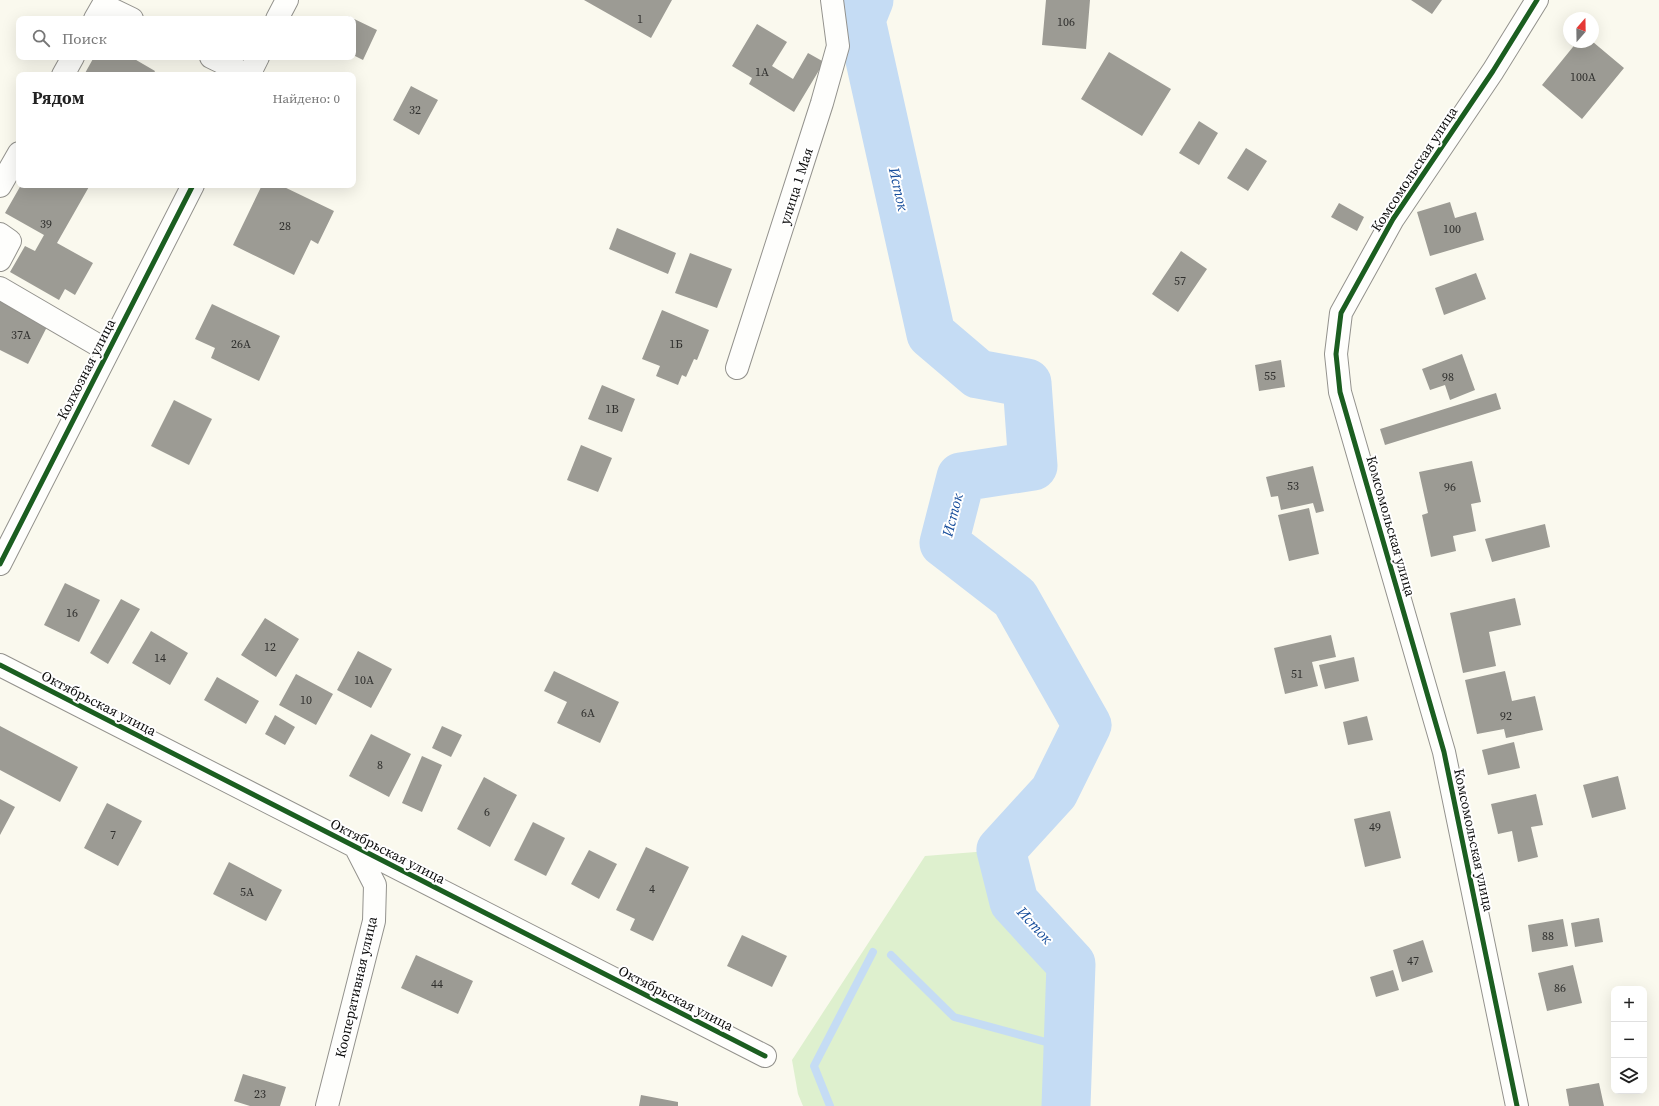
<!DOCTYPE html>
<html lang="ru">
<head>
<meta charset="utf-8">
<style>
  body { margin:0; font-family:"Source Serif 4",serif; background:#f2f2f2; color:#222 }
  .controls { position:absolute; right:12px; bottom:12px; display:grid; overflow:hidden; border-radius:8px; box-shadow:0 4px 16px #0002 }
  .controls button { width:36px; height:36px; display:grid; place-items:center; padding:0; border:0; border-bottom:1px solid #e0e0e0; background:#fff; color:#222; font:20px sans-serif }
  .compass { position:absolute; left:1563px; top:12px; width:36px; height:36px; border-radius:50%; background:#fff; box-shadow:0 4px 16px #0002; rotate:20deg }
  .list { margin:0; padding:0; list-style:none }
  h2 { display:flex; justify-content:space-between; align-items:center; height:52px; margin:0; padding:0 16px; font-size:17px }
  h2 small { font-size:13px; font-weight:400; color:#767676 }
  .icon { flex:none; width:22px; height:22px; fill:none; stroke:currentColor; stroke-width:2; stroke-linecap:round; stroke-linejoin:round }
  .map { position:relative; flex:none; width:1659px; height:1106px; overflow:hidden }
  .search { position:absolute; background:#fff; box-shadow:0 4px 16px #0002; left:16px; top:16px; width:340px; height:44px; display:flex; align-items:center; gap:10px; box-sizing:border-box; padding:0 14px; border-radius:8px; color:#767676; font-size:15px }
  .panel { position:absolute; background:#fff; box-shadow:0 4px 16px #0002; left:16px; top:72px; width:340px; height:116px; border-radius:8px }
  .map>svg:first-child { display:block }
  .green { fill:#def0ce }
  .lines { fill:none; stroke-linecap:round; stroke-linejoin:round }
  .stream { stroke:#c5dcf4; stroke-width:8 }
  .river { stroke:#c5dcf4; stroke-width:49 }
  .building { fill:#9c9b94 }
  .minor-casing { stroke:#93928d; stroke-width:24 }
  .minor { stroke:#fefefc; stroke-width:22 }
  .cycleway-casing { stroke:#fff; stroke-width:8 }
  .cycleway { stroke:#1b5e20; stroke-width:5 }
  .labels { text-anchor:middle; dominant-baseline:central; stroke-width:4; stroke-linejoin:round; paint-order:stroke }
  .number-label { font-size:12px; fill:#2f2f2d }
  .street-label { font-size:14px; fill:#0b0b0b; stroke:#fff }
  .water-label { font-size:15px; font-style:italic; fill:#164d9b; stroke:#fff }
</style>
</head>
<body>
<div class="map">
<svg width="1659" height="1106" viewBox="0 0 1659 1106">
  <rect width="100%" height="100%" fill="#faf9ee"/>
  <!-- green -->
  <path class="green" d="M1001,850L1014,902L1071,964L1066,1106H803L798,1094L792,1060L925,856Z"/>
  <g class="lines">
    <!-- stream -->
    <path class="stream" d="M891,955L954,1017L1068,1048
      M830,1106L814,1066L873,952"/>
    <!-- river -->
    <path class="river" d="M869,0L861,20L931,334L978,374L1027,383L1033,466L961,477L944,543L1015,598L1087,725L1054,792L1001,850L1014,902L1071,964L1066,1106"/>
  </g>
  <!-- building -->
  <path class="building" d="M584,0H672L651,38Z
    M1046,0H1090L1086,49L1042,45Z
    M1411,0H1442L1432,14Z
    M348,16L377,30L363,60L353,55V19H347Z
    M757,24L787,42L772,66L793,79L808,53L824,62L794,112L749,84L752,78L732,66Z
    M1577,42H1593L1624,68L1582,119L1542,85Z
    M1109,52L1171,89L1142,136L1081,99Z
    M94,57H131L155,71L153,75H84Z
    M411,86L438,100L419,135L393,120Z
    M1199,121L1218,133L1199,165L1179,153Z
    M1246,148L1267,161L1248,191L1227,178Z
    M21,185H90L57,243L93,263L75,295L65,289L59,300L10,272L25,246L35,251L44,235L5,213Z
    M262,185H280L334,211L318,244L311,240L294,275L233,245Z
    M1450,202L1455,218L1476,212L1484,240L1430,256L1417,212Z
    M1339,203L1364,217L1357,231L1331,217Z
    M617,228L676,253L668,274L609,249Z
    M1181,251L1207,269L1178,312L1152,294Z
    M690,253L732,269L717,308L675,293Z
    M1476,273L1486,299L1444,315L1435,288Z
    M0,296L50,321L28,364L0,350Z
    M212,304L280,336L259,381L211,358L215,348L195,339Z
    M662,310L709,330L697,360L694,359L686,377L682,375L678,385L656,376L660,366L642,359Z
    M1462,354L1475,390L1450,400L1445,385L1430,390L1422,369Z
    M1281,360L1285,387L1259,391L1255,365Z
    M602,385L635,399L622,432L588,419Z
    M1496,393L1501,409L1385,445L1380,429Z
    M174,400L212,419L189,465L151,446Z
    M581,445L612,458L598,492L567,480Z
    M1472,461L1481,502L1471,504L1476,531L1453,536L1456,551L1431,557L1422,515L1428,513L1419,472Z
    M1313,466L1324,511L1316,513L1313,503L1281,510L1278,496L1271,497L1266,477Z
    M1309,508L1319,554L1289,561L1278,515Z
    M1545,524L1550,547L1492,562L1485,539Z
    M65,583L100,600L79,642L44,625Z
    M1515,598L1521,625L1489,632L1496,666L1463,673L1450,613Z
    M121,599L140,609L108,664L90,653Z
    M265,618L299,639L276,677L241,655Z
    M151,631L188,653L170,685L132,663Z
    M1331,635L1336,657L1312,662L1318,686L1285,694L1274,648Z
    M358,651L392,669L371,708L337,690Z
    M1354,657L1359,681L1325,689L1319,665Z
    M554,671L619,702L600,743L557,723L567,702L544,691Z
    M1505,671L1512,701L1535,696L1543,730L1506,738L1504,729L1477,734L1465,680Z
    M296,674L333,694L316,725L279,705Z
    M217,677L259,701L246,724L204,700Z
    M275,715L295,727L285,745L265,734Z
    M1367,716L1373,740L1348,745L1343,722Z
    M0,726L78,767L60,802L0,770Z
    M442,726L462,735L451,757L432,748Z
    M371,734L411,754L389,797L349,776Z
    M1514,742L1520,768L1488,775L1482,750Z
    M422,756L442,765L422,812L402,803Z
    M1618,776L1626,809L1592,818L1583,785Z
    M484,777L517,795L490,847L457,829Z
    M1536,794L1543,825L1531,827L1538,857L1518,862L1512,831L1498,834L1491,804Z
    M0,799L15,807L0,835Z
    M107,803L142,821L118,866L84,848Z
    M1390,811L1401,858L1365,867L1354,819Z
    M533,822L565,838L546,876L514,860Z
    M646,847L689,867L653,941L630,930L635,919L616,910Z
    M589,850L617,864L599,899L571,884Z
    M229,862L282,890L266,921L213,894Z
    M1599,918L1603,942L1575,947L1571,923Z
    M1563,919L1568,946L1532,952L1528,925Z
    M742,935L787,956L772,987L727,966Z
    M1423,940L1433,972L1402,982L1393,950Z
    M416,955L473,981L458,1014L401,988Z
    M1573,965L1582,1003L1547,1011L1538,973Z
    M1393,970L1399,990L1376,997L1370,977Z
    M243,1074L286,1087L280,1106H250L234,1101Z
    M1599,1083L1604,1106H1569L1566,1089Z
    M641,1095L678,1102V1106H639Z"/>
  <g class="lines">
    <defs>
      <path id="minor" d="M95,19L103,5L132,19
        M277,19L287,0
        M211,57L248,75
        M63,75L73,57
        M249,75L258,57
        M0,186L19,153
        M0,234L10,241L0,260
        M0,288L108,351
        M737,368L822,103L838,46L832,0
        M0,564L193,185
        M0,665L765,1056
        M327,1106L374,921L375,885L356,848
        M1517,1106L1444,752L1340,392L1336,354L1341,313L1393,219L1493,71L1537,0"/>
    </defs>
    <!-- minor casing -->
    <use href="#minor" class="minor-casing"/>
    <!-- minor -->
    <use href="#minor" class="minor"/>
    <defs>
      <path id="cycleway" d="M0,564L193,185
        M0,665L765,1056
        M1517,1106L1444,752L1340,392L1336,354L1341,313L1393,219L1493,71L1537,0"/>
    </defs>
    <!-- cycleway casing -->
    <use href="#cycleway" class="cycleway-casing"/>
    <!-- cycleway -->
    <use href="#cycleway" class="cycleway"/>
  </g>
  <g class="labels">
    <!-- number labels -->
    <g class="number-label">
      <text x="640" y="19">1</text>
      <text x="1066" y="22">106</text>
      <text x="762" y="72">1А</text>
      <text x="1583" y="77">100А</text>
      <text x="415" y="110">32</text>
      <text x="46" y="224">39</text>
      <text x="285" y="226">28</text>
      <text x="1452" y="229">100</text>
      <text x="1180" y="281">57</text>
      <text x="21" y="335">37А</text>
      <text x="241" y="344">26А</text>
      <text x="676" y="344">1Б</text>
      <text x="1270" y="376">55</text>
      <text x="1448" y="377">98</text>
      <text x="612" y="409">1В</text>
      <text x="1293" y="486">53</text>
      <text x="1450" y="487">96</text>
      <text x="72" y="613">16</text>
      <text x="270" y="647">12</text>
      <text x="160" y="658">14</text>
      <text x="1297" y="674">51</text>
      <text x="364" y="680">10А</text>
      <text x="306" y="700">10</text>
      <text x="588" y="713">6А</text>
      <text x="1506" y="716">92</text>
      <text x="380" y="765">8</text>
      <text x="487" y="812">6</text>
      <text x="1375" y="827">49</text>
      <text x="113" y="835">7</text>
      <text x="652" y="889">4</text>
      <text x="247" y="892">5А</text>
      <text x="1548" y="936">88</text>
      <text x="1413" y="961">47</text>
      <text x="437" y="984">44</text>
      <text x="1560" y="988">86</text>
      <text x="260" y="1094">23</text>
    </g>
    <!-- street labels -->
    <g class="street-label">
      <text transform="translate(1414 169) rotate(-57)">Комсомольская улица</text>
      <text transform="translate(796 186) rotate(-72)">улица 1 Мая</text>
      <text transform="translate(86 369) rotate(-63)">Колхозная улица</text>
      <text transform="translate(1391 526) rotate(74)">Комсомольская улица</text>
      <text transform="translate(99 703) rotate(27)">Октябрьская улица</text>
      <text transform="translate(1474 840) rotate(78)">Комсомольская улица</text>
      <text transform="translate(388 851) rotate(27)">Октябрьская улица</text>
      <text transform="translate(356 987) rotate(-77)">Кооперативная улица</text>
      <text transform="translate(676 998) rotate(27)">Октябрьская улица</text>
    </g>
    <!-- water labels -->
    <g class="water-label">
      <text transform="translate(899 189) rotate(77)">Исток</text>
      <text transform="translate(952 515) rotate(-76)">Исток</text>
      <text transform="translate(1035 925) rotate(47)">Исток</text>
    </g>
  </g>
</svg>
<div class="controls">
<button>+</button>
<button>−</button>
<button><svg class="icon" aria-label="layers" viewBox="0 0 24 24"><path d="M12 4l9 5-9 5-9-5zM3 14l9 5 9-5"/></svg></button>
</div>
<svg class="compass" viewBox="-18 -18 36 36"><path d="M0-13l5 13h-10z" fill="#e53935"/><path d="M0 13l5-13h-10z" fill="#767676"/></svg>
<div class="search"><svg class="icon" aria-label="search" viewBox="0 0 24 24"><circle cx="10" cy="10" r="6"/><path d="M15 15l6 6"/></svg>Поиск</div>
<section class="panel">
<h2>Рядом<small>Найдено: 0</small></h2>
<ul class="list">
</ul>
</section>
</div>
</body>
</html>
